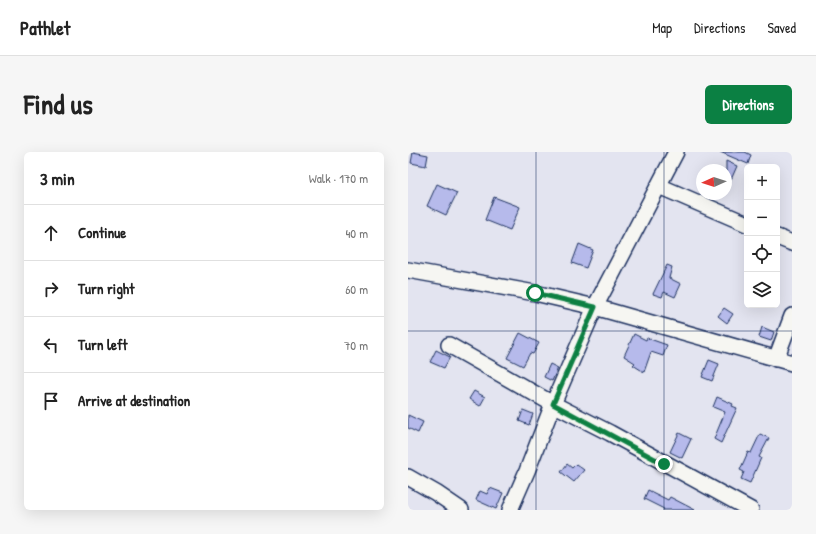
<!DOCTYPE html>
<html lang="en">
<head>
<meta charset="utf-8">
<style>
  body { margin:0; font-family:"Patrick Hand",sans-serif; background:#f6f6f6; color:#222 }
  .controls { position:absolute; right:12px; top:12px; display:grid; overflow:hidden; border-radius:6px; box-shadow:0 4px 16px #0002 }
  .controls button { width:36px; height:36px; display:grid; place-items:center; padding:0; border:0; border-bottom:1px solid #e0e0e0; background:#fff; color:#222; font:20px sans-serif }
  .compass { position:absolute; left:288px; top:12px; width:36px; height:36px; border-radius:50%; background:#fff; box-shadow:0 4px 16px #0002; rotate:267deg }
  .stop { position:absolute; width:12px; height:12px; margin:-9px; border:3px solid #0b8043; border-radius:50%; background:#fff }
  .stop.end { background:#0b8043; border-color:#fff; box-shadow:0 1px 4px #0008 }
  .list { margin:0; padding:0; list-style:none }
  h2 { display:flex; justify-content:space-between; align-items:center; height:52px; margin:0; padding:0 16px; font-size:17px }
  h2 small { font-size:13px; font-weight:400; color:#767676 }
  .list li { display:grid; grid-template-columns:26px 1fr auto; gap:12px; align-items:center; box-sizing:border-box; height:56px; padding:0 16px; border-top:1px solid #e0e0e0 }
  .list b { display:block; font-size:15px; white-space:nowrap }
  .list em { font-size:13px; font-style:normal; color:#767676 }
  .icon { flex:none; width:22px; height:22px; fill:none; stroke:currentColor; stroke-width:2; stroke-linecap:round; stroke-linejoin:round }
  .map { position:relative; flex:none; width:384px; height:358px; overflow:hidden; border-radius:6px }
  header { display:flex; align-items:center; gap:24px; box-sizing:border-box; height:56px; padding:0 20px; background:#fff; border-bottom:1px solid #e0e0e0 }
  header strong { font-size:19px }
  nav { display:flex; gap:22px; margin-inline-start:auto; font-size:14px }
  .intro { display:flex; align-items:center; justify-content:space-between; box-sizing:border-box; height:96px; padding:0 24px }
  h1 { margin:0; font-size:28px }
  .button { padding:10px 18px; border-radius:6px; background:#0b8043; color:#fff; font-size:14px; font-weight:700 }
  main { display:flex; gap:24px; padding:0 24px }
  aside { flex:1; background:#fff; border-radius:6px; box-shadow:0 4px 16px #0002 }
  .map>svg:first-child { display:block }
  .building { fill:#b6baeb; stroke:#1b2f5e }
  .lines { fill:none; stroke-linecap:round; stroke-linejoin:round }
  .minor-casing { stroke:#1b2f5e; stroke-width:18 }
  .minor { stroke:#f6f6f2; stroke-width:15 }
  .route { stroke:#0b8043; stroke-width:5 }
  .grid { fill:none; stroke:#1b2f5e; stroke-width:1; stroke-opacity:0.55 }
</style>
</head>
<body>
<header>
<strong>Pathlet</strong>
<nav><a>Map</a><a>Directions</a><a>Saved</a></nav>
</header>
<div class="intro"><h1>Find us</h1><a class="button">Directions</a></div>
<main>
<aside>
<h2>3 min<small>Walk · 170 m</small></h2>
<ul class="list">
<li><svg class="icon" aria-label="ahead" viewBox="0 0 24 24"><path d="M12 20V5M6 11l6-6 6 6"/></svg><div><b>Continue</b></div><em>40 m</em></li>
<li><svg class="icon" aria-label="right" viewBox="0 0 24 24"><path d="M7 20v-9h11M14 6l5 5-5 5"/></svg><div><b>Turn right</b></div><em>60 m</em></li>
<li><svg class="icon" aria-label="left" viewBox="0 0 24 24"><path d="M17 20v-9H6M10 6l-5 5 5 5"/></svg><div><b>Turn left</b></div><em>70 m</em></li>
<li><svg class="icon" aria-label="arrive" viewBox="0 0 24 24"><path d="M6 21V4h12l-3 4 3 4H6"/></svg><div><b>Arrive at destination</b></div></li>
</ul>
</aside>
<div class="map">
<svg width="384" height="358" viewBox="0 0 384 358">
  <rect width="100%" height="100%" fill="#e3e4f0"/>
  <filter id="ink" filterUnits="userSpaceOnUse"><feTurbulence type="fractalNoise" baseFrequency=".025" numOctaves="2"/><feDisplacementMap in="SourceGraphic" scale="8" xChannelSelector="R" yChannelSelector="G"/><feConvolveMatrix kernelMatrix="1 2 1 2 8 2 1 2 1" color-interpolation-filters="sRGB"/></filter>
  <g filter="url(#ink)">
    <!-- building -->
    <path class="building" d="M5,0L20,3L18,14L3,11Z
      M312,0H337L343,3L340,12Z
      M318,9L329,14L318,39Z
      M29,32L49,41L38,63L19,54Z
      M86,45L112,55L102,78L77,68Z
      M171,92L185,98L178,116L164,111Z
      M259,113L264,115L261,126L273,132L267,145L256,140L254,145L245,142Z
      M316,156L325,162L319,171L310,164Z
      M354,175L366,180L363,189L351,185Z
      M112,181L131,191L125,202L122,201L115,214L99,206Z
      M226,182L238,188L239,186L259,193L255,204L243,200L236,220L225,213L227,211L216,204Z
      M28,198L42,205L36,216L22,210Z
      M301,208L311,212L304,229L294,225Z
      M142,212L150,216L144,229L136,225Z
      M66,239L77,245L72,254L61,247Z
      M309,245L325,252L324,254L329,256L313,291L306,287L317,260L305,255Z
      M115,258L125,262L121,273L111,269Z
      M0,263L15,270L10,281L0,276Z
      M271,281L283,287L274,306L262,300Z
      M352,282L361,286L351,305L353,306L342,331L333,327L336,320L332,318L340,300L343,301Z
      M159,312L164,316L168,312L176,318L166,330L153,320Z
      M82,336L95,341L88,357L68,348L72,339L79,342Z
      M240,338L260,348L262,345L287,358H255L256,357L236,347Z"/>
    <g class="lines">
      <defs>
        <path id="minor" d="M251,34L339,72
          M369,85L384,91
          M0,118L127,141L187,155L384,211
          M41,193L145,252L202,281L343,358
          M368,207L384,164
          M0,325L28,341L53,358
          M102,358L119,319L145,252L187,155L268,0"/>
      </defs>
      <!-- minor casing -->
      <use href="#minor" class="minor-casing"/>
      <!-- minor -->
      <use href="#minor" class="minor"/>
    </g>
  </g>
  <g class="lines" filter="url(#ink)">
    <!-- route -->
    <path class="route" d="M127,141L187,155L145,252L256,312"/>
  </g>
  <!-- grid -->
  <path class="grid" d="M128,0V358M256,0V358M0,179H384"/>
</svg>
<div class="controls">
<button>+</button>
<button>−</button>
<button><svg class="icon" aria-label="locate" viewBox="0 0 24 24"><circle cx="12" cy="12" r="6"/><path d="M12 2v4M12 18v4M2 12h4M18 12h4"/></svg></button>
<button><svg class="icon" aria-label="layers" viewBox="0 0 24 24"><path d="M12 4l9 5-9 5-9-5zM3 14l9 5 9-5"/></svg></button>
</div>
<svg class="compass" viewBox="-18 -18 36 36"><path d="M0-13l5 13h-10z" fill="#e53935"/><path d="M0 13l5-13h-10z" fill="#767676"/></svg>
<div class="stop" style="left:127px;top:141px"></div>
<div class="stop end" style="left:256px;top:312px"></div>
</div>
</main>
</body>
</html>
